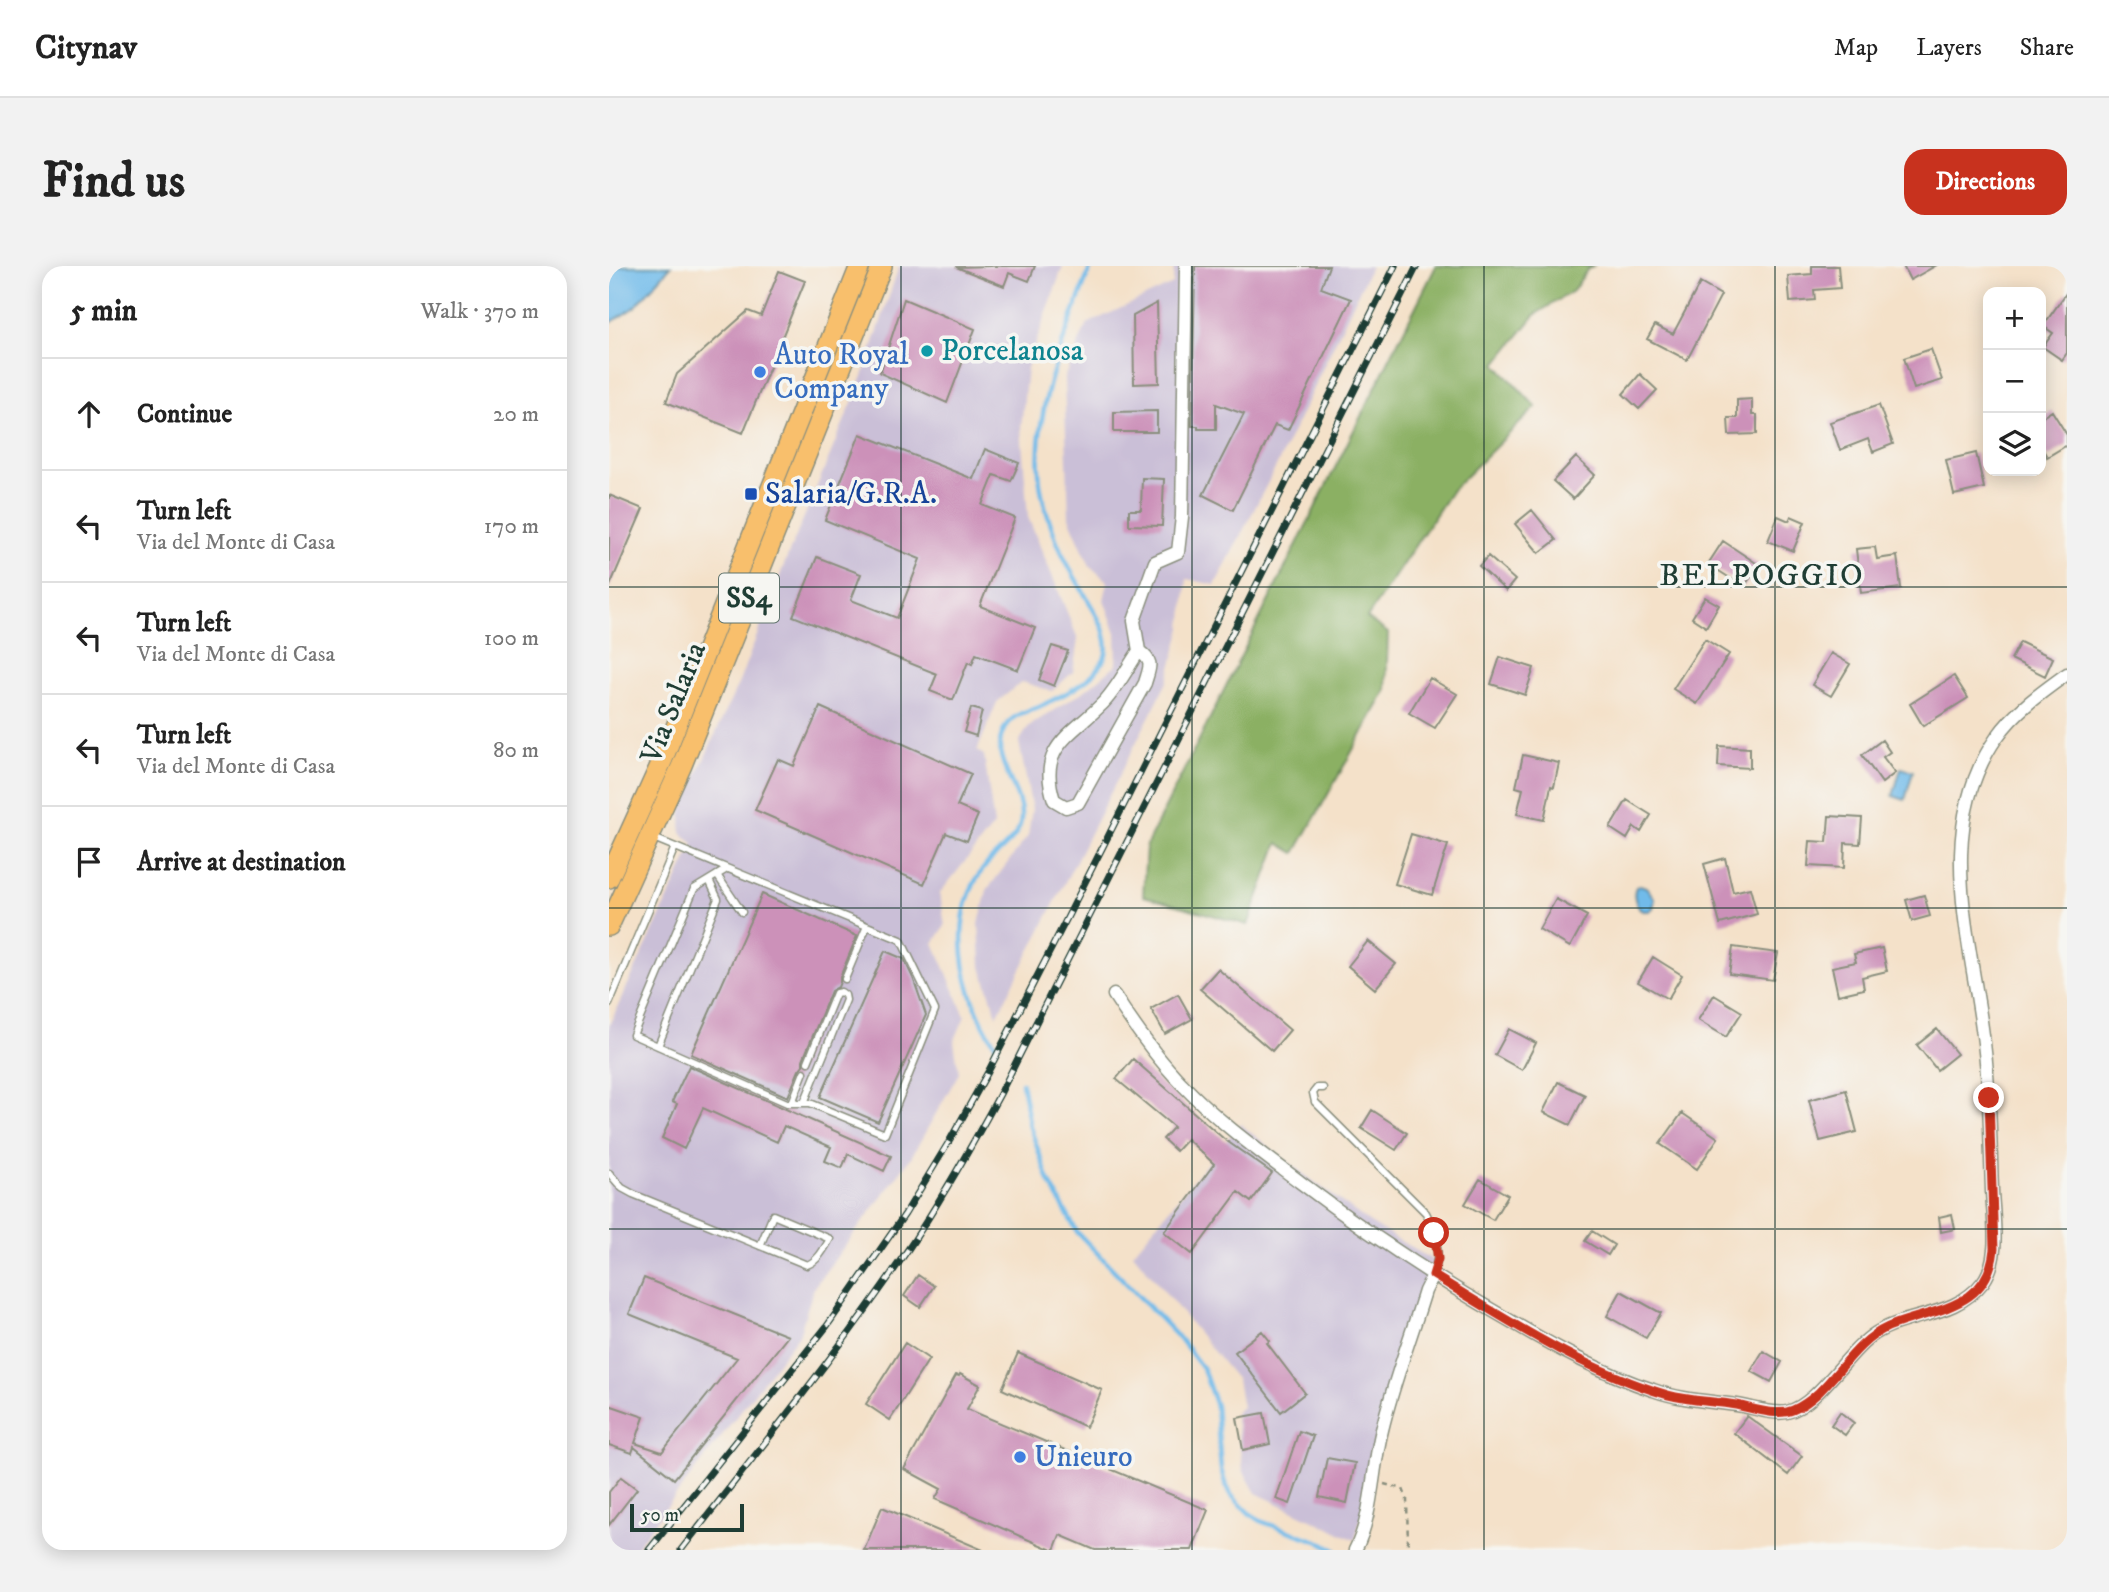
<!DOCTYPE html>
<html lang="en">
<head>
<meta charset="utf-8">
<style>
  body { margin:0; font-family:"IM FELL DW Pica",serif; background:#f2f2f2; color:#222 }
  .controls { position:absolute; right:21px; top:21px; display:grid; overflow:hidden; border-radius:14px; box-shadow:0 4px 18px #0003 }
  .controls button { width:63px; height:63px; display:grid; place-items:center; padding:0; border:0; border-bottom:2px solid #e0e0e0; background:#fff; color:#222; font:35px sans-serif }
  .scale { position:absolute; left:21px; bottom:18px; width:114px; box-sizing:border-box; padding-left:7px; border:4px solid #1f3d34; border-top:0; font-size:19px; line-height:24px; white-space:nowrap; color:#1f3d34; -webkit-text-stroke:5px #f6f6f2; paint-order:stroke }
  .stop { position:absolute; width:21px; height:21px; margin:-16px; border:5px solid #c8321e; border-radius:50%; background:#fff }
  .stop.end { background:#c8321e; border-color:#fff; box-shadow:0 2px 7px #0008 }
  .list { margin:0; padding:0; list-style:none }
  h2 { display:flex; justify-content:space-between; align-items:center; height:91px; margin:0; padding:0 28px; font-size:30px }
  h2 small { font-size:23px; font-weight:400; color:#767676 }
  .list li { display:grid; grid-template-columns:46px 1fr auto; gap:21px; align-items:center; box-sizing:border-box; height:112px; padding:0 28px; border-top:2px solid #e0e0e0 }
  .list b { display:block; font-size:26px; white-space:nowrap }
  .list p { margin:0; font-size:23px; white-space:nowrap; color:#767676 }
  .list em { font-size:23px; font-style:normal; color:#767676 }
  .icon { flex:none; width:38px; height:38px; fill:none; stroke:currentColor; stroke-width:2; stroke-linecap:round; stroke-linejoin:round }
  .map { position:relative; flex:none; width:1458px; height:1284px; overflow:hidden; border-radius:21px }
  header { display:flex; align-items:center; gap:42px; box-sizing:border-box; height:98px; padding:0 35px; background:#fff; border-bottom:2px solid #e0e0e0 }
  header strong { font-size:33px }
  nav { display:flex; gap:38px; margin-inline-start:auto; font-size:24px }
  .intro { display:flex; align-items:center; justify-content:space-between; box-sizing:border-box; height:168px; padding:0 42px }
  h1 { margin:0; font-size:49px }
  .button { padding:18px 32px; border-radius:21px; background:#c8321e; color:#fff; font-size:24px; font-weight:700 }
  main { display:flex; gap:42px; padding:0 42px }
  aside { flex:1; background:#fff; border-radius:21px; box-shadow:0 4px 18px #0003 }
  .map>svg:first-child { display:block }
  .industrial { fill:#cabfd7 }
  .forest { fill:#8bb064; stroke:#55764c; stroke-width:2 }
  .water { fill:#71bbea; stroke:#487c8f; stroke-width:2 }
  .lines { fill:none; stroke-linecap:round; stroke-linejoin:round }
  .stream { stroke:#71bbea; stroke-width:4.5 }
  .building { fill:#cc91b9 }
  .lane-casing { stroke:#8a8f7e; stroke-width:9 }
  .street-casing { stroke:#8a8f7e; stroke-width:15 }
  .primary-casing { stroke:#8a8f7e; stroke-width:22 }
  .path { stroke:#8a8f7e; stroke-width:2.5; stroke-dasharray:5 5; stroke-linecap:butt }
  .lane { stroke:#fff; stroke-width:6 }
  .street { stroke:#fff; stroke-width:12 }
  .primary { stroke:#f8bf6c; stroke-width:19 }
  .rail-casing { stroke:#1f3d34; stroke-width:7 }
  .rail { stroke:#f6f6f2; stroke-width:4.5; stroke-dasharray:13; stroke-linecap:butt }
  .route { stroke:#c8321e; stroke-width:9 }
  .grid { fill:none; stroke:#1f3d34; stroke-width:2; stroke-opacity:0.55 }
  .culture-dot { fill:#0f9aa8; stroke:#f6f6f2; stroke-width:2.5 }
  .shop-dot { fill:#3f7fe0; stroke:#f6f6f2; stroke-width:2.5 }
  .transit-dot { fill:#1a4fb4; stroke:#f6f6f2; stroke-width:2.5 }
  .labels { text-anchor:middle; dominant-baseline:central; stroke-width:7; stroke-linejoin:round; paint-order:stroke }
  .shield { fill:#f6f6f2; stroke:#60746d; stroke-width:2 }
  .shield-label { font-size:28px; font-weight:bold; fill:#1f3d34 }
  .culture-label { font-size:30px; fill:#0d838f; stroke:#f6f6f2; text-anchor:start }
  .shop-label { font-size:30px; fill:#366cbe; stroke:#f6f6f2; text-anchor:start }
  .transit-label { font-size:30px; fill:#164399; stroke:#f6f6f2; text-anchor:start }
  .street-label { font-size:30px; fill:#1f3d34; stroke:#f6f6f2 }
  .neighbourhood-label { font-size:32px; letter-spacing:2px; fill:#1f3d34; stroke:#f6f6f2 }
</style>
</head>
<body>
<header>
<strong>Citynav</strong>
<nav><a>Map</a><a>Layers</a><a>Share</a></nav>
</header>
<div class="intro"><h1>Find us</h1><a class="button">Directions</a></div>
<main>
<aside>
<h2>5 min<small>Walk · 370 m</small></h2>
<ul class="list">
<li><svg class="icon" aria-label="ahead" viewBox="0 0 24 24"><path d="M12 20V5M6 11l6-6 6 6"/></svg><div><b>Continue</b></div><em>20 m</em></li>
<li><svg class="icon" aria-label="left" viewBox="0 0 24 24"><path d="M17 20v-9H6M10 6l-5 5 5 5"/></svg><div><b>Turn left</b><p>Via del Monte di Casa</p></div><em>170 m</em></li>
<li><svg class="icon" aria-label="left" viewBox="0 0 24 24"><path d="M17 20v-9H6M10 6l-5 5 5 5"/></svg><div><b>Turn left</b><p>Via del Monte di Casa</p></div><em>100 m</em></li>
<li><svg class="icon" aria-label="left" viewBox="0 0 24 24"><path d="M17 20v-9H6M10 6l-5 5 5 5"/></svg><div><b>Turn left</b><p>Via del Monte di Casa</p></div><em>80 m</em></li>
<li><svg class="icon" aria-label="arrive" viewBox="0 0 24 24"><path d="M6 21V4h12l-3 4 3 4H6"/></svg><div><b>Arrive at destination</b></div></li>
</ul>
</aside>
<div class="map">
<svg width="1458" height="1284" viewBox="0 0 1458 1284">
  <rect width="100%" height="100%" fill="#f6f6f2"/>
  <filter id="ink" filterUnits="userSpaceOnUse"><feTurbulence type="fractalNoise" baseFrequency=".0143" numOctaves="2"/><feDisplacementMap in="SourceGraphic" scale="14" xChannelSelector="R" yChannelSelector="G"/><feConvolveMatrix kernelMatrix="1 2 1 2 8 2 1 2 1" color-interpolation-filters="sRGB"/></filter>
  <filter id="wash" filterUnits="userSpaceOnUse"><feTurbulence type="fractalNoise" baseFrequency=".00686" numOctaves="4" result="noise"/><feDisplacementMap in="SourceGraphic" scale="28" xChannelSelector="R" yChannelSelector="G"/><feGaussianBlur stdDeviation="1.57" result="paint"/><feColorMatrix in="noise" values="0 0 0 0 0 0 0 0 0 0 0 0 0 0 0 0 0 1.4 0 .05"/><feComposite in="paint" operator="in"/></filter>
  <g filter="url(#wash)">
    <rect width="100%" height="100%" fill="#f4e1c9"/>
    <!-- industrial -->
    <path class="industrial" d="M290,0H454L418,102L412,162L419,251L469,373L464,406L443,425L413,416L388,436L368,485L375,489L385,559L331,627L336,660L325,677L356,750L345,776L350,807L301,893L205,1021L190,1069L25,1284H0V759L85,578L72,566L73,542L130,416L175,299L254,110Z
      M565,0H762L668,199L606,319L578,313L573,362L558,416L388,750L372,700L370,658L378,624L419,570L423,543L410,476L420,460L478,423L508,398L507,367L495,334L499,316L481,300L460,252L455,112L478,58L564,18Z
      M631,858L688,903L761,957L825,995L811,1028L746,1274L647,1227L634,1204L626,1147L633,1141L628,1114L524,987Z"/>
    <!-- forest -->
    <path class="forest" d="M827,0H984L978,4L964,25L927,48L887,98L927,141L843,224L758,352L779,367L777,425L686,587L669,577L639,659L534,630L537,580Z"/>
    <!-- water -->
    <path class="water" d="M0,0H62L27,40L0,58Z
      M1292,502L1304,505L1296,534L1284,530Z
      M1031,619L1037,621L1046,633L1044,642L1040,645H1034C1027,641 1023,629 1027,621Z"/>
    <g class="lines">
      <!-- stream -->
      <path class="stream" d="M386,778C353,729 336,648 378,598C389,585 411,572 412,553C415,521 374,490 399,457C406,448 417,446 427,442C449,432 484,417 495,393C500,383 497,373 494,362C480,332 459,305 447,273C439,251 431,229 430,206C425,138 459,63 482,0
        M413,817L421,861L440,915L468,966L572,1074L594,1103L607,1140L612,1203L616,1217L623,1230L640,1247L654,1256L714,1277L726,1284"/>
    </g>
    <g id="blocks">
      <!-- building -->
      <path class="building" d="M384,0H426L420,15L400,7L395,20L347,1Z
        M586,0H720L712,22L742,33L679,164L666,159L624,244L594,229L635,148L607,138V163H589V160H583Z
        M1203,0H1229L1231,22L1205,24L1206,34L1181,36L1179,10L1203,8Z
        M1294,0H1326L1301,14Z
        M170,5L196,15L134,167L57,136L68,108L139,45L152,50Z
        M1091,17L1112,29L1078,94L1038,73L1046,59L1064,68Z
        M1458,26V87L1453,94L1434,81L1444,67L1434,60Z
        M295,33L366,63L338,137L271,107Z
        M548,37L550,117L525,118L524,50Z
        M1322,83L1333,114L1305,123L1295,92Z
        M1031,108L1048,124L1030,143L1014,128Z
        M1143,133V149H1148V168L1120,169L1119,152H1128V134Z
        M1270,139L1284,178L1264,186L1259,173L1231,184L1221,156Z
        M548,145V166H505V146Z
        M1443,145L1458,169V179L1438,191L1432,180V152Z
        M251,168L364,213L376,183L410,197L402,215L385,209L373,239L406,252L371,340L426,362L409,404L367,388L363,398L359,396L344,434L321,425L328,408L184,350L208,291L252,308L242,334L288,352L311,293L216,254Z
        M1367,187L1375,222L1345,229L1337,194Z
        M967,191L986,209L964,233L944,215Z
        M533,212L555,213L553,260L520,259V244H532Z
        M0,229L34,243L0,322Z
        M923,244L947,274L930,287L906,258Z
        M1169,250L1180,255L1182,250L1196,256L1184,285L1159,275Z
        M1114,275L1150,299L1135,321L1099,298Z
        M1266,281L1268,293L1288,290L1292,322L1252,327L1247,283Z
        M879,290L906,314L897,325L870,300Z
        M1096,331L1110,339L1097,361L1083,352Z
        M1096,373L1120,388L1088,438L1064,423Z
        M1411,376L1444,392L1436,410L1402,393Z
        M443,380L459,385L445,420L430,414Z
        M1222,387L1241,398L1222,430L1203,419Z
        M891,391L925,402L916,429L882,418Z
        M1345,410L1359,432L1314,460L1301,438Z
        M821,412L848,428L826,462L800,447Z
        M211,441L362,508L348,540L369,549L358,575L337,567L315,618L146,544L169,493L185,500Z
        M362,442L373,445L367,470L355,466Z
        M1273,474L1281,486L1274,491L1286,507L1273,517L1253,489Z
        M1110,480L1141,482V502L1109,500Z
        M914,489L950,497L945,521L942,520L935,554L908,548L914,523L907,521Z
        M1018,534L1042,549L1032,566L1025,561L1018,573L1001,562Z
        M1220,550L1253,552L1251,578L1236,577L1235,602L1199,600L1201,575L1218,576Z
        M802,568L839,579L823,629L786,618Z
        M1116,592L1124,626L1141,622L1148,648L1111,658L1095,598Z
        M153,628L248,670L231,711V716L229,721L222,725L194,794V799L190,804L179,831L82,788Z
        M1315,629L1321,650L1303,655L1297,634Z
        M947,633L978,650L961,681L930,663Z
        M759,675L787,698L766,723L739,700Z
        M1124,681L1169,687L1164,714L1120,708Z
        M1273,682L1278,705L1253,711L1255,723L1229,729L1223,701L1247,696L1245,688Z
        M276,685L295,693L304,712L317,749L269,856L211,831Z
        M1044,691L1073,709L1059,733L1029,716Z
        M609,703L681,764L663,785L591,723Z
        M569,728L583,753L556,768L542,743Z
        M1105,729L1133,746L1117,771L1089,754Z
        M900,763L927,777L913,804L886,789Z
        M1328,763L1348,788L1328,804L1308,779Z
        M524,793L615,873L663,907L642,936L629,926L583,988L555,966L605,898L578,873L567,885L554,873L565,861L507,813Z
        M80,800L282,890L275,905L239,888L233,902L216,895L222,881L175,860L168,876L94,842L75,883L53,872L68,838L63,836Z
        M949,816L976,829L961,859L934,846Z
        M1237,824L1248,866L1211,875L1200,834Z
        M763,844L798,867L787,884L752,862Z
        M1073,847L1109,872L1088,903L1051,878Z
        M871,913L899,929L884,954L856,938Z
        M1343,948L1346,963L1332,966L1330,951Z
        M983,965L1005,979L999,989L976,975Z
        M309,1009L325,1020L311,1041L295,1030Z
        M35,1012L179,1070L65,1213L25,1181L23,1187L0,1179V1139L35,1151L26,1177L53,1186L128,1092L20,1048Z
        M1012,1025L1052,1047L1037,1072L998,1050Z
        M653,1065L661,1075L658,1077L696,1127L672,1146L626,1086Z
        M296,1077L320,1093L281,1154L257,1138Z
        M1154,1085L1173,1096L1162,1116L1142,1105Z
        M409,1087L493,1124L477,1161L393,1123Z
        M351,1108L371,1119L358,1143L599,1244L583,1284H486L451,1269L445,1284H443L326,1233L332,1223L295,1203L347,1109L350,1110Z
        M1231,1146L1245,1157L1236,1169L1222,1159Z
        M655,1147L661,1178L634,1184L628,1152Z
        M1138,1150L1193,1190L1179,1209L1125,1167Z
        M690,1165L704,1170L681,1238L667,1233Z
        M718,1192L746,1197L738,1237L710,1231Z
        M12,1211L28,1223L0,1259V1226Z
        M273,1241L374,1284H255Z"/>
    </g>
  </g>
  <g filter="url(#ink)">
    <use href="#blocks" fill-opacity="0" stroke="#8a8f7e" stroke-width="2"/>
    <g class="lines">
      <defs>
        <path id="lane" d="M42,571L292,674L326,744L276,868L201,837H178L24,769L85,623L118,603
          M108,609L133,646
          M236,713L258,660
          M0,738L66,581
          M49,780L109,633L100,614
          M714,822H708L704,827L706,836L817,947C827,965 833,989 824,1008
          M183,837L195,806
          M195,837L237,734L236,729L232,726L227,727L199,796
          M0,907L13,922L24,928L198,999C209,995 215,983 221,973L164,949L151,980"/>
        <path id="street" d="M530,385C518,402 507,425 492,439C461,470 428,482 445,534L457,541L469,537L536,417C541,400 545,396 530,385L525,355L546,296L569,286L573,251L577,0
          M505,729C525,760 546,790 572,817C608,855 650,885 691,916C757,966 826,1012 898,1053C944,1080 992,1107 1044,1124C1072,1134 1099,1135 1128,1139C1143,1141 1163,1149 1178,1146C1210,1139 1238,1085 1267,1067C1301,1046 1346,1052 1374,1016C1392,992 1384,953 1383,924C1381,870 1381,816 1373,762C1360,666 1326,559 1388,471C1406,445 1433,426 1458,408
          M746,1284C764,1250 763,1202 773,1164C784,1117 802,1071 816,1025L824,1009"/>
        <path id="primary" d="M0,612L54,493L251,0
          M0,660L73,499L273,0"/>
      </defs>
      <!-- lane casing -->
      <use href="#lane" class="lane-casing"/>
      <!-- street casing -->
      <use href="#street" class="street-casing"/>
      <!-- primary casing -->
      <use href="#primary" class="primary-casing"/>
      <!-- path -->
      <path class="path" d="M775,1218L794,1223L798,1233L799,1284"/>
      <!-- lane -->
      <use href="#lane" class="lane"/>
      <!-- street -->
      <use href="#street" class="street"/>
      <!-- primary -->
      <use href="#primary" class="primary"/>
      <defs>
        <path id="rail" d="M40,1284L218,1060L296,948L341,874L379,806L457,654L786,0
          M72,1284C151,1182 234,1081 306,973C337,925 365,876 392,826L808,0"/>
      </defs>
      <!-- rail casing -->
      <use href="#rail" class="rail-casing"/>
      <!-- rail -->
      <use href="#rail" class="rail"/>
    </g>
  </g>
  <g class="lines" filter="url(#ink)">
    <!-- route -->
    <path class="route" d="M825,967L829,993L824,1009C898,1054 974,1104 1059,1129C1081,1135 1104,1135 1127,1139C1143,1142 1168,1151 1184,1144C1223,1127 1239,1079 1279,1061C1323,1042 1379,1045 1385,983L1380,832"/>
  </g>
  <!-- grid -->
  <path class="grid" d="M292,0V1284M583,0V1284M875,0V1284M1166,0V1284M0,321H1458M0,642H1458M0,963H1458"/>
  <!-- markers -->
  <circle class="culture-dot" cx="318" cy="85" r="7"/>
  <g class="shop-dot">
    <circle cx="151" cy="106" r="7"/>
    <circle cx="411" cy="1191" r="7"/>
  </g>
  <rect class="transit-dot" x="135" y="221" width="14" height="14" rx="3.5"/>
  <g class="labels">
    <!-- shield labels -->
    <rect class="shield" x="110" y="307.5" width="60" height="49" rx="5"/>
    <g class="shield-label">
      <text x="140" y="332">SS4</text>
    </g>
    <!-- culture labels -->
    <g class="culture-label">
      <text x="332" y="85">Porcelanosa</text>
    </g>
    <!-- shop labels -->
    <g class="shop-label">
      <text x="165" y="89">Auto Royal<tspan x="165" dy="34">Company</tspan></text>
      <text x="425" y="1191">Unieuro</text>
    </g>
    <!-- transit labels -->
    <g class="transit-label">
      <text x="156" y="228">Salaria/G.R.A.</text>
    </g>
    <!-- street labels -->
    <g class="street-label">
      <text transform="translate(65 437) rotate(-68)">Via Salaria</text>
    </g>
    <!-- neighbourhood labels -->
    <g class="neighbourhood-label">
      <text x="1153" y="310">BELPOGGIO</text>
    </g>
  </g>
</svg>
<div class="controls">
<button>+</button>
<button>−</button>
<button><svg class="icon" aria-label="layers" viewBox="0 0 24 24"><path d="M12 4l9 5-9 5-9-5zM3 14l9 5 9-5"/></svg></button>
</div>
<div class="scale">50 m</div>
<div class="stop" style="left:825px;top:967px"></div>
<div class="stop end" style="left:1380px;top:832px"></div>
</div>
</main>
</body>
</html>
